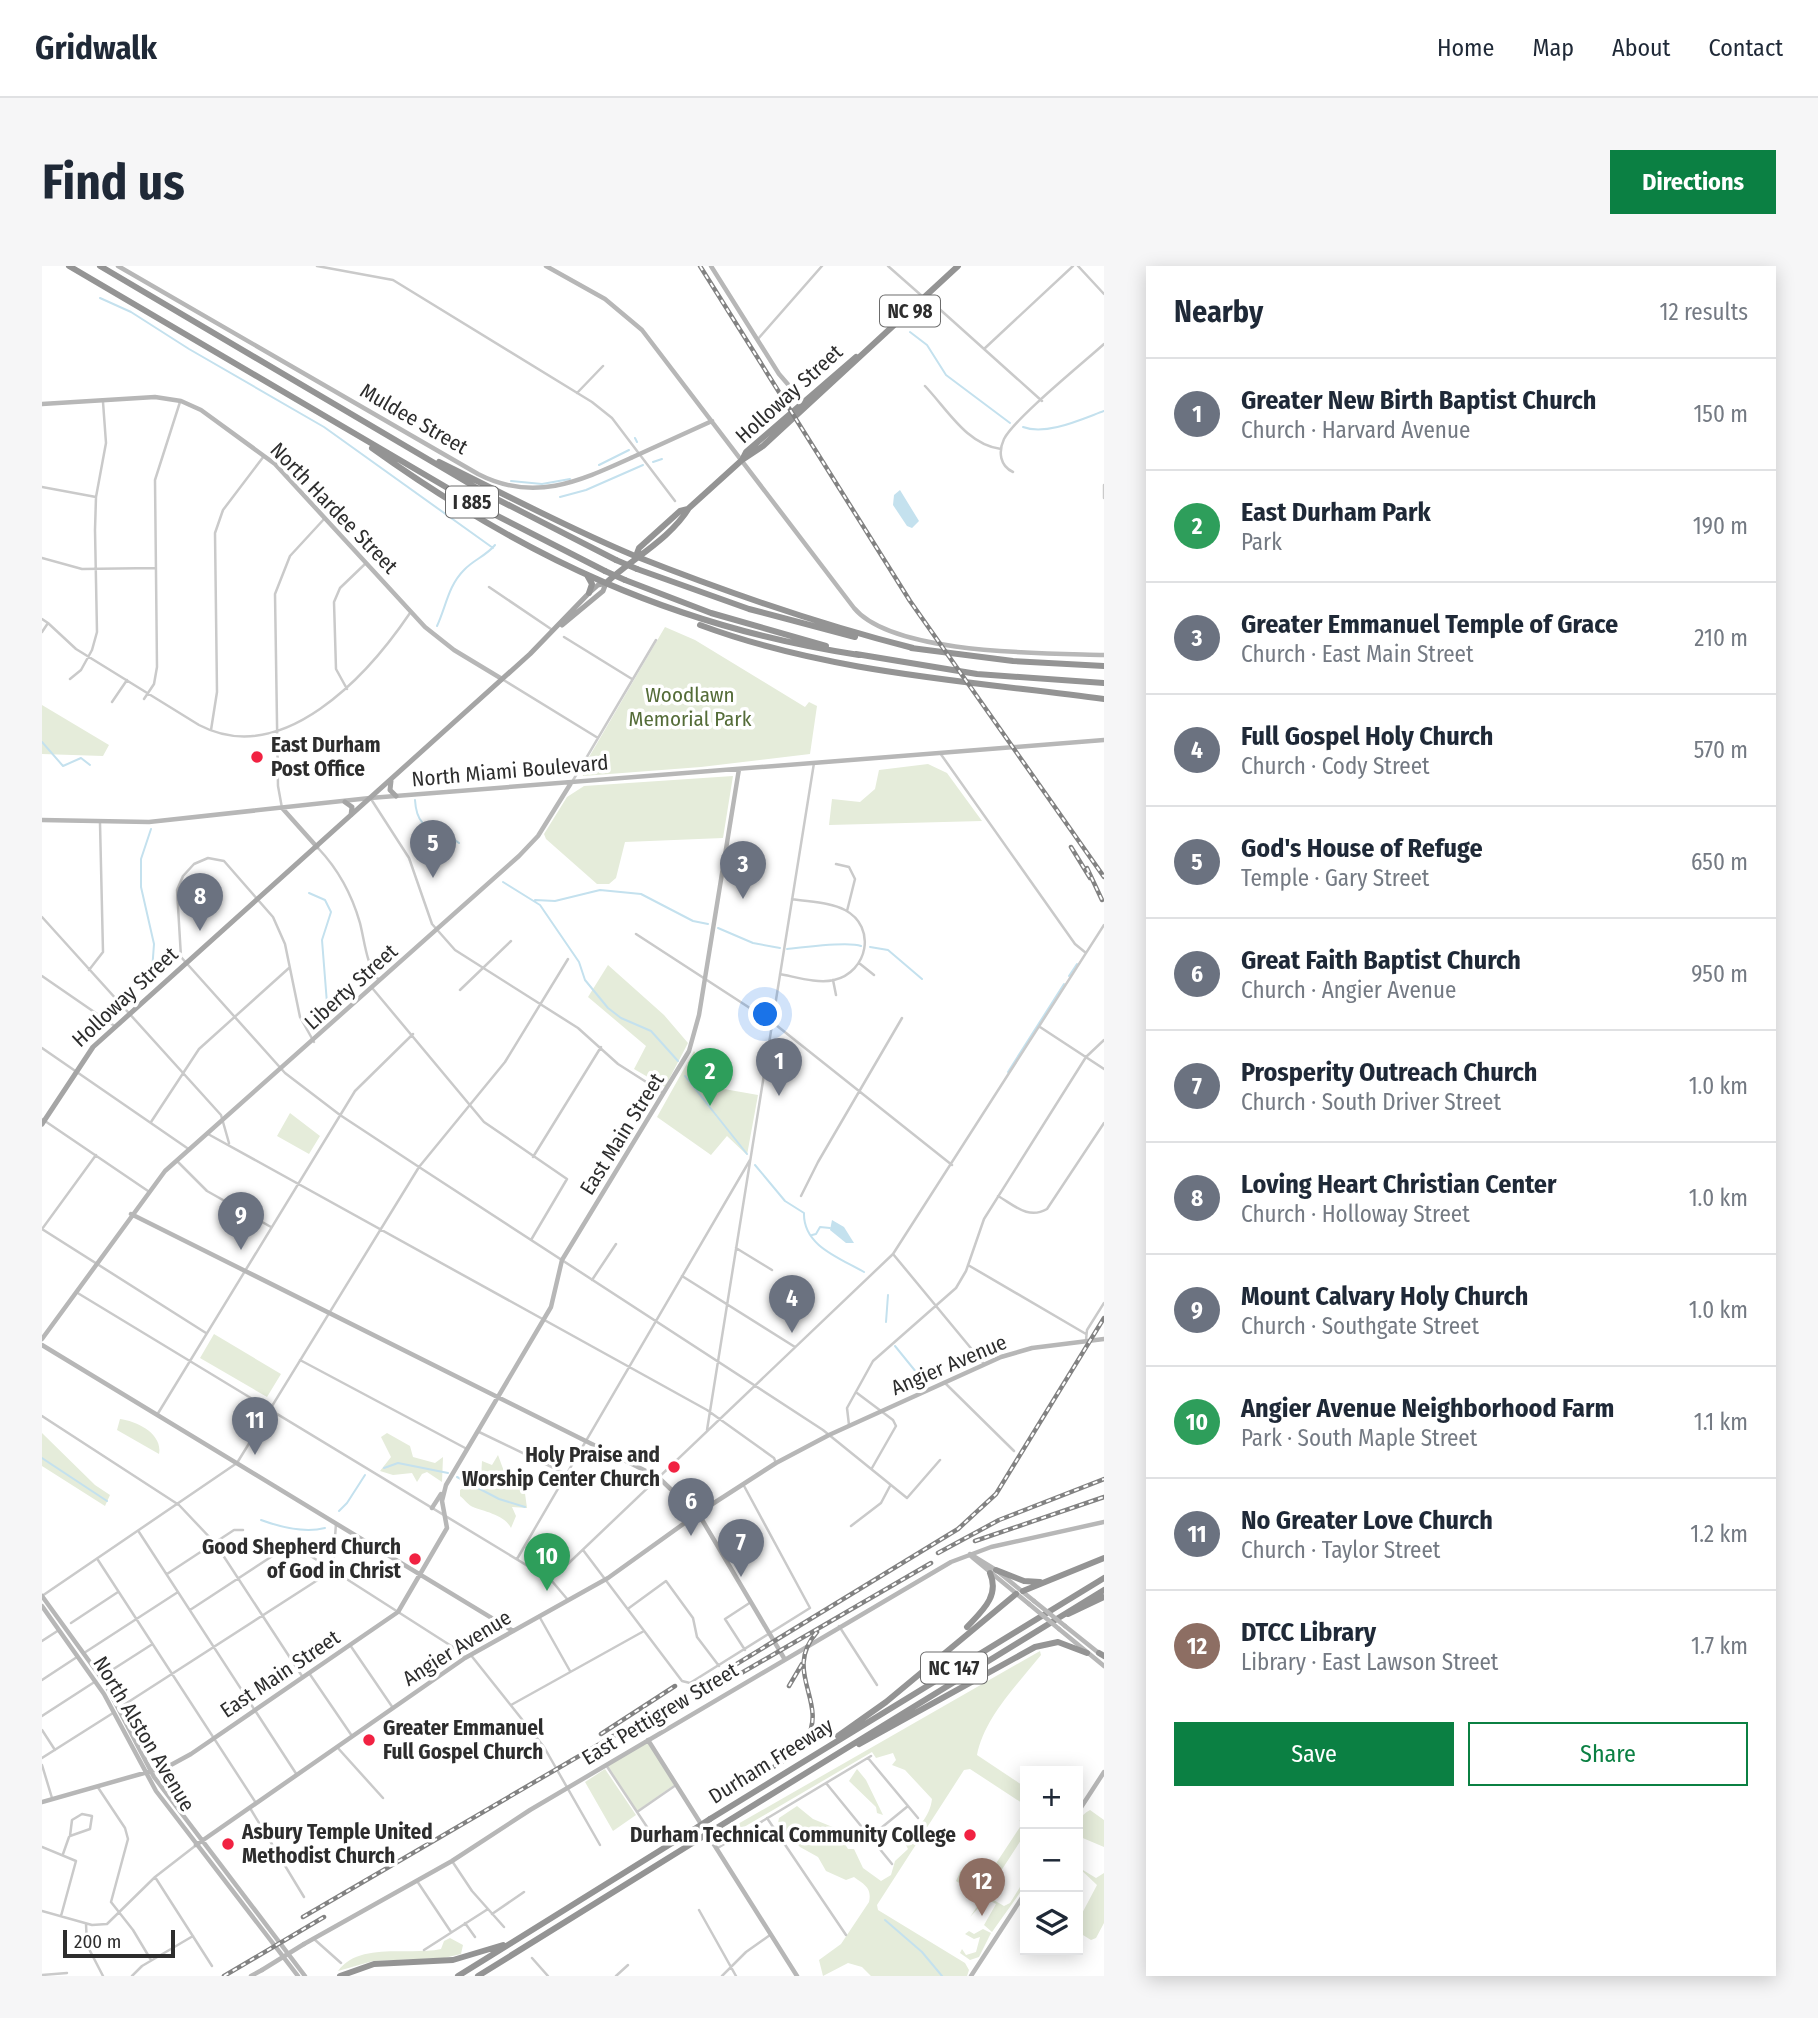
<!DOCTYPE html>
<html lang="en">
<head>
<meta charset="utf-8">
<style>
  body { margin:0; font-family:"Fira Sans Condensed",sans-serif; background:#f6f6f7; color:#1f2937 }
  .controls { position:absolute; right:21px; bottom:21px; display:grid; overflow:hidden; border-radius:0px; box-shadow:0 4px 18px #0003 }
  .controls button { width:63px; height:63px; display:grid; place-items:center; padding:0; border:0; border-bottom:2px solid #e0e1e3; background:#fff; color:#1f2937; font:35px sans-serif }
  .scale { position:absolute; left:21px; bottom:18px; width:112px; box-sizing:border-box; padding-left:7px; border:4px solid #2d2d2d; border-top:0; font-size:19px; line-height:24px; white-space:nowrap; color:#2d2d2d; -webkit-text-stroke:5px #fff; paint-order:stroke }
  .you { position:absolute; left:724px; top:749px; width:24px; height:24px; margin:-18px; border:5px solid #fff; border-radius:50%; background:#1a73e8; box-shadow:0 0 0 10px #1a73e833 }
  .badge { display:grid; place-items:center; width:46px; height:46px; border-radius:50%; background:#0b8043; color:#fff; font-size:23px; font-weight:700 }
  .pin { position:absolute; translate:-50% -58px; filter:drop-shadow(0 2px 4px #0008) }
  .pin::after { content:''; position:absolute; top:37px; width:24px; height:21px; background:inherit; clip-path:polygon(0 0,100% 0,50% 100%) }
  .list { margin:0; padding:0; list-style:none }
  h2 { display:flex; justify-content:space-between; align-items:center; height:91px; margin:0; padding:0 28px; font-size:30px }
  h2 small { font-size:23px; font-weight:400; color:#747a83 }
  .list li { display:grid; grid-template-columns:46px 1fr auto; gap:21px; align-items:center; box-sizing:border-box; height:112px; padding:0 28px; border-top:2px solid #e0e1e3 }
  .list b { display:block; font-size:26px; white-space:nowrap }
  .list p { margin:0; font-size:23px; white-space:nowrap; color:#747a83 }
  .list em { font-size:23px; font-style:normal; color:#747a83 }
  .actions { display:flex; gap:14px; padding:21px 28px }
  .actions a { flex:1; padding:16px 0; border:2px solid #0b8043; border-radius:0px; text-align:center; font-size:24px; color:#0b8043 }
  .actions .main { background:#0b8043; color:#fff }
  .icon { flex:none; width:38px; height:38px; fill:none; stroke:currentColor; stroke-width:2; stroke-linecap:round; stroke-linejoin:round }
  .map { position:relative; flex:none; width:1062px; height:1710px; overflow:hidden; border-radius:0px }
  header { display:flex; align-items:center; gap:42px; box-sizing:border-box; height:98px; padding:0 35px; background:#fff; border-bottom:2px solid #e0e1e3 }
  header strong { font-size:33px }
  nav { display:flex; gap:38px; margin-inline-start:auto; font-size:24px }
  .intro { display:flex; align-items:center; justify-content:space-between; box-sizing:border-box; height:168px; padding:0 42px }
  h1 { margin:0; font-size:49px }
  .button { padding:18px 32px; border-radius:0px; background:#0b8043; color:#fff; font-size:24px; font-weight:700 }
  main { display:flex; gap:42px; padding:0 42px }
  aside { flex:1; background:#fff; border-radius:0px; box-shadow:0 4px 18px #0003 }
  .map>svg:first-child { display:block }
  .green { fill:#e5ecda }
  .water { fill:#c4e1ee }
  .lines { fill:none; stroke-linecap:round; stroke-linejoin:round }
  .stream { stroke:#c4e1ee; stroke-width:2 }
  .street { stroke:#cacaca; stroke-width:2.5 }
  .secondary { stroke:#b7b7b7; stroke-width:4.5 }
  .primary { stroke:#a5a5a5; stroke-width:5 }
  .highway { stroke:#949494; stroke-width:6 }
  .rail-casing { stroke:#828282; stroke-width:4.5 }
  .rail { stroke:#fff; stroke-width:2; stroke-dasharray:5; stroke-linecap:butt }
  .secondary-bridge { stroke:#b7b7b7; stroke-width:4.5 }
  .highway-bridge { stroke:#949494; stroke-width:6 }
  .poi-dot { fill:#f12242; stroke:#fff; stroke-width:2.5 }
  .labels { text-anchor:middle; dominant-baseline:central; stroke-width:7; stroke-linejoin:round; paint-order:stroke }
  .shield { fill:#fff; stroke:#6c6c6c; stroke-width:2 }
  .shield-label { font-size:19px; font-weight:bold; fill:#2d2d2d }
  .street-label { font-size:21px; fill:#2d2d2d; stroke:#fff }
  .park-label { font-size:21px; fill:#546c38; stroke:#fff }
  .poi-label { font-size:21px; font-weight:bold; fill:#2d2d2d; stroke:#fff; text-anchor:start }
</style>
</head>
<body>
<header>
<strong>Gridwalk</strong>
<nav><a>Home</a><a>Map</a><a>About</a><a>Contact</a></nav>
</header>
<div class="intro"><h1>Find us</h1><a class="button">Directions</a></div>
<main>
<div class="map">
<svg width="1062" height="1710" viewBox="0 0 1062 1710">
  <rect width="100%" height="100%" fill="#fff"/>
  <!-- green -->
  <path class="green" d="M623,361L653,374L763,441L767,436L775,440L768,488L659,501L541,510L540,503Z
    M0,439L67,479L61,490L0,488Z
    M886,498L905,507L940,555L787,559L790,533L818,536L833,523L837,504Z
    M691,510L681,572L583,576L574,612L567,618H555L504,573L502,568L525,531L542,520Z
    M566,699L622,749L646,777L623,821L592,803L604,780L546,731Z
    M652,785L682,823L716,829L705,889L685,870L669,889L615,851Z
    M248,847L278,870L267,888L235,870Z
    M172,1068L239,1108L225,1131L158,1092Z
    M78,1153C95,1155 121,1168 117,1188L75,1164Z
    M0,1167L53,1219L68,1229L63,1240L0,1200Z
    M345,1167L368,1180L371,1191L393,1197L401,1191L400,1216L385,1206L380,1208L375,1216L370,1207L351,1209L338,1205L349,1191L339,1171Z
    M456,1189L467,1219L473,1220L480,1211L493,1212L491,1219L482,1220L485,1242L470,1241L474,1250L469,1262C463,1249 441,1245 431,1241C427,1240 422,1233 418,1230V1224L439,1211L440,1195L450,1199Z
    M998,1385L999,1389C975,1419 942,1452 935,1489L983,1521V1539L928,1503L922,1504L835,1639L836,1644L923,1697L927,1704L925,1710H829L820,1701L806,1697L781,1710L777,1694L799,1678L827,1636C830,1622 823,1619 812,1611L804,1614L784,1605L776,1591L758,1581L736,1557L737,1552L755,1540L771,1553L793,1562L792,1567L807,1573L803,1578L806,1583H812L821,1602L839,1615L849,1609L853,1595L866,1583L862,1575C875,1563 888,1551 890,1533L863,1504L850,1499L854,1494L851,1487L834,1492L830,1486L680,1574L675,1570Z
    M606,1475L632,1519L595,1545L565,1499Z
    M563,1503L594,1549L571,1565L543,1516Z
    M815,1503L824,1514L841,1549L835,1547L834,1541L807,1515Z
    M1048,1544L1062,1554V1581L1036,1570C1036,1560 1037,1549 1048,1544Z
    M977,1554L983,1558V1568L957,1608L949,1605L980,1558Z
    M1036,1601L1054,1612L1062,1607V1657L1054,1672L1049,1674L1036,1666V1655L1055,1619Z
    M919,1604L924,1608L920,1615L932,1623L945,1604L938,1618L948,1606L954,1610L938,1630L934,1628L938,1619L933,1627L914,1615Z
    M978,1621H982L950,1666L942,1659L954,1638L945,1633L928,1651L943,1629L962,1640L968,1637Z
    M941,1663L949,1667L937,1691L928,1694L918,1687L920,1683L924,1689L934,1686L938,1671L932,1673L923,1668L927,1665L932,1668Z
    M408,1672L421,1679L419,1688L402,1692L331,1695L296,1705C317,1675 368,1690 399,1683L402,1675Z"/>
  <!-- water -->
  <path class="water" d="M858,224L877,255L870,262L865,260L851,239L852,229Z
    M790,954L802,961L812,977H804L788,964Z"/>
  <g class="lines">
    <!-- stream -->
    <path class="stream" d="M58,32L89,46L147,83L282,161L451,282
      M868,66L885,79L904,109L968,157
      M981,161C1004,170 1040,153 1062,145
      M593,172L595,176
      M611,196L620,193
      M557,199L587,184
      M469,215L500,218L528,213
      M518,231L544,224L601,199
      M395,360C404,341 406,320 422,304C431,294 444,290 453,279
      M0,476L21,500L39,492L48,499
      M373,534C375,569 396,560 417,577
      M109,563L99,593V621L112,678L110,705
      M461,616L498,639L537,696L543,714L566,742L579,752L609,765L636,795
      M267,627L283,634L289,646L280,674L286,750
      M493,634L513,635L558,624L599,628L651,655L666,658
      M676,662L711,677L738,682
      M828,681L846,684L880,713
      M745,683C762,681 807,675 819,680
      M1027,710L1035,698
      M966,806L1022,718
      M643,810L705,888
      M713,899L743,935L762,947C761,980 798,992 822,1006
      M770,969L774,968L778,961L788,962
      M844,1056L846,1029
      M853,1080L883,1117
      M0,1192L65,1235
      M342,1202L356,1197L406,1207
      M415,1211L457,1233L483,1241
      M297,1245L305,1237L323,1209
      M219,1254C238,1261 263,1267 283,1262
      M843,1654L880,1686L900,1710"/>
    <!-- street -->
    <path class="street" d="M275,0L351,14L550,136L570,152L633,235
      M846,0L880,30
      M1036,0L1062,28
      M883,30L1000,135
      M715,74L780,0
      M942,83L1031,0
      M883,120C905,143 925,179 959,183
      M535,127L561,100
      M971,206C958,200 956,186 962,173C973,152 1041,97 1062,78
      M1062,219V232
      M0,221L54,231
      M0,292L40,303L113,302
      M447,321L509,363
      M0,353L6,357L0,366
      M6,357L34,383L157,459C241,503 326,409 368,347
      M522,371L590,413
      M28,413L39,404L50,384L55,366L53,264L54,231L64,177L61,136
      M460,413L556,472
      M305,423L294,403L292,336L298,322L323,298
      M102,433L112,418L115,401L113,214L138,136
      M70,436L85,414
      M169,464L175,426L173,267L181,244L222,190
      M898,487L1033,678L1044,687
      M530,516L614,374
      M329,533L367,592L390,658L413,684L536,762L576,798L620,826
      M240,542L236,520L233,328L248,290L283,252
      M276,582C296,603 310,629 318,657C323,677 324,697 336,713
      M794,598L807,601L813,613L805,645
      M0,651L179,849L187,877
      M594,668L734,759L910,899
      M817,697L832,709
      M47,704L61,686L58,557
      M738,708C754,711 776,718 792,714C826,706 835,661 803,644C788,636 767,636 750,633
      M0,710L74,761
      M791,714L794,729
      M331,723L442,856L525,913L489,974
      M418,724L469,675
      M998,761L1062,803
      M272,776L258,751L243,678L231,651L182,595L166,592L152,598L141,610L135,624L139,691L243,807L298,849L377,901L781,1164L865,1232L898,1194
      M0,782L148,884
      M0,853L106,925
      M109,856L157,783L247,702
      M166,868L665,1144L732,1192L734,1197
      M491,891L559,781
      M135,895L165,925L229,961
      M759,930L776,896L860,752
      M956,930C972,939 986,954 1005,943L1062,857
      M0,963L164,1067
      M0,963L54,889
      M694,982L730,1004
      M851,988L942,1098
      M926,999L1044,1068
      M640,1010L753,1081
      M550,1014L574,978
      M34,1026L509,1314L526,1334
      M1044,1074L1045,1064L1062,1037
      M258,1094L425,1183
      M902,1116L972,1185
      M815,1127L851,1154L854,1160L830,1202
      M115,1149L313,825L371,768
      M0,1150L137,1239L173,1277L260,1410
      M807,1159L805,1142L831,1095L914,1022L924,1005L942,953L1044,791L1062,774
      M665,1164L772,497
      M435,1165L524,1208
      M809,1260L839,1237L848,1220
      M97,1266L255,1509
      M541,1284L640,1415L648,1417L768,1342L701,1218
      M475,1293L708,894
      M56,1294L214,1537
      M125,1308L192,1264H201
      M509,1314L851,988L1062,659
      M0,1330L195,1197L377,901L463,796L526,693
      M587,1342L624,1315L651,1352L655,1371L677,1400
      M148,1344L235,1287L253,1283L267,1289L414,1383L423,1392
      M497,1350L528,1405
      M29,1357L76,1326
      M797,1360L835,1419
      M0,1375L17,1364
      M308,1379L351,1442
      M703,1384L683,1353L709,1336
      M42,1387L136,1326
      M428,1388L502,1481L558,1579
      M267,1407L310,1470
      M59,1411L109,1379
      M0,1414L35,1391
      M469,1439L602,1365
      M77,1442L285,1308L291,1301L294,1257
      M0,1450L54,1415
      M0,1464L13,1484
      M295,1481L341,1532
      M0,1492L71,1447
      M826,1492L876,1552
      M0,1499L10,1532
      M564,1499L609,1567
      M784,1517L850,1598
      M55,1520L83,1562L86,1573L69,1636L91,1664L109,1694
      M208,1542L262,1631
      M595,1546L634,1519
      M40,1548L50,1550L48,1563L28,1570L30,1554Z
      M725,1552L804,1669
      M828,1571L866,1540
      M0,1581L34,1595L19,1650
      M674,1583L829,1490
      M21,1588L27,1571
      M410,1595L430,1625L462,1661
      M113,1611L170,1700
      M375,1615L409,1666
      M657,1644L694,1710
      M0,1645L50,1659L65,1658L113,1611L153,1580
      M450,1648L482,1626
      M423,1657L433,1671
      M44,1658L45,1679L61,1710
      M272,1673L299,1697
      M382,1684L446,1643
      M490,1692L506,1710
      M0,1709L25,1707
      M90,1710L100,1700L151,1670
      M574,1710L586,1699
      M680,1710L704,1686L728,1669"/>
    <!-- secondary -->
    <path class="secondary" d="M76,0L436,208C492,237 538,215 591,191C617,179 644,167 670,155
      M504,0L563,33L600,64L812,342C851,389 1002,387 1062,389
      M669,0L737,108L763,138
      M0,138L113,131L139,135L159,144L233,198L383,361L412,384L460,413
      M241,543L275,581
      M0,554L107,556L328,532L1062,474
      M89,948L616,1211L659,1252L742,1392
      M0,1073L123,905L477,590L496,570L529,517
      M0,1079L471,1365
      M390,1242L399,1228
      M928,1288L954,1304L992,1335
      M930,1291L987,1338
      M0,1330L63,1417L112,1511L263,1710
      M0,1340L62,1428L114,1525L256,1710
      M1023,1360L1058,1388
      M1017,1363L1062,1400
      M606,1474L755,1710
      M0,1536L127,1500L149,1488L356,1346L405,1262L400,1235L404,1219L509,1041L520,994L647,785L657,749L697,503
      M1036,1546L1062,1506
      M154,1579L423,1392L566,1312L658,1246L734,1197L787,1169L959,1091L990,1082L1062,1073
      M262,1678L410,1595L488,1544L909,1296L949,1281L1062,1256
      M209,1710L220,1704
      M929,1710L983,1627"/>
    <!-- primary -->
    <path class="primary" d="M520,359L561,325L564,317
      M349,515L348,524L354,530
      M303,536L310,541L309,549
      M0,858L51,781L488,388L547,327L556,319L564,317"/>
    <!-- highway -->
    <path class="highway" d="M27,0L438,241L563,305
      M58,0L445,228L574,294
      M330,182C482,291 632,361 817,389
      M700,194L704,186L814,91
      M397,196C462,228 526,262 593,290C684,326 776,358 871,382
      M594,290L597,282L638,245L646,243
      M595,303L707,343L813,371
      M545,309L550,318L547,327
      M583,314L669,347L784,380
      M564,317C591,292 628,273 647,242L700,194L721,180L916,0
      M658,359C787,407 927,415 1062,433
      M869,382L971,395L1062,400
      M814,388L935,408L1062,417
      M954,1304L982,1315L998,1316
      M981,1325L1062,1292
      M1026,1348L1062,1331
      M925,1361C940,1345 958,1330 948,1307
      M1057,1387L1062,1390
      M796,1470L844,1436L974,1328
      M817,1478L993,1381L1016,1376L1045,1387
      M668,1553L1062,1312
      M673,1563L1062,1324
      M298,1710L332,1698L411,1694L461,1679
      M416,1710L651,1564
      M436,1710L657,1573"/>
    <defs>
      <path id="rail" d="M658,0L868,335L1062,611
        M1029,581L1048,612
        M1045,602L1060,634
        M933,1275L1062,1231
        M896,1287L957,1254L1062,1213
        M677,1420L889,1297
        M747,1420L760,1398
        M559,1468L633,1420
        M706,1515C724,1504 752,1493 764,1474C787,1436 740,1406 775,1366
        M261,1651L688,1402L916,1263L954,1228L1062,1052
        M182,1710L282,1651"/>
    </defs>
    <!-- rail casing -->
    <use href="#rail" class="rail-casing"/>
    <!-- rail -->
    <use href="#rail" class="rail"/>
    <!-- secondary-bridge -->
    <path class="secondary-bridge" d="M992,1335L1023,1360
      M987,1338L1017,1363
      M220,1704L262,1678"/>
    <!-- highway-bridge -->
    <path class="highway-bridge" d="M574,294L595,303
      M563,305L583,314
      M651,1564L668,1553
      M657,1573L673,1563"/>
  </g>
  <!-- markers -->
  <g class="poi-dot">
    <circle cx="215" cy="491" r="7"/>
    <circle cx="632" cy="1201" r="7"/>
    <circle cx="373" cy="1293" r="7"/>
    <circle cx="327" cy="1474" r="7"/>
    <circle cx="928" cy="1569" r="7"/>
    <circle cx="186" cy="1578" r="7"/>
  </g>
  <g class="labels">
    <!-- shield labels -->
    <g class="shield">
      <rect x="838" y="29.5" width="60" height="31" rx="5"/>
      <rect x="404" y="220.5" width="52" height="31" rx="5"/>
      <rect x="879" y="1386.5" width="66" height="31" rx="5"/>
    </g>
    <g class="shield-label">
      <text x="868" y="45">NC 98</text>
      <text x="430" y="236">I 885</text>
      <text x="912" y="1402">NC 147</text>
    </g>
    <!-- street labels -->
    <g class="street-label">
      <text transform="translate(747 128) rotate(-42)">Holloway Street</text>
      <text transform="translate(372 153) rotate(30)">Muldee Street</text>
      <text transform="translate(292 242) rotate(46)">North Hardee Street</text>
      <text transform="translate(468 505) rotate(-5)">North Miami Boulevard</text>
      <text transform="translate(309 721) rotate(-42)">Liberty Street</text>
      <text transform="translate(83 731) rotate(-43)">Holloway Street</text>
      <text transform="translate(580 868) rotate(-58)">East Main Street</text>
      <text transform="translate(907 1099) rotate(-23)">Angier Avenue</text>
      <text transform="translate(415 1382) rotate(-32)">Angier Avenue</text>
      <text transform="translate(238 1408) rotate(-34)">East Main Street</text>
      <text transform="translate(618 1448) rotate(-31)">East Pettigrew Street</text>
      <text transform="translate(102 1468) rotate(59)">North Alston Avenue</text>
      <text transform="translate(729 1495) rotate(-32)">Durham Freeway</text>
    </g>
    <!-- park labels -->
    <g class="park-label">
      <text x="648" y="429">Woodlawn<tspan x="648" dy="24">Memorial Park</tspan></text>
    </g>
    <!-- poi labels -->
    <g class="poi-label">
      <text x="229" y="479">East Durham<tspan x="229" dy="24">Post Office</tspan></text>
      <text x="618" y="1189" text-anchor="end">Holy Praise and<tspan x="618" dy="24">Worship Center Church</tspan></text>
      <text x="359" y="1281" text-anchor="end">Good Shepherd Church<tspan x="359" dy="24">of God in Christ</tspan></text>
      <text x="341" y="1462">Greater Emmanuel<tspan x="341" dy="24">Full Gospel Church</tspan></text>
      <text x="200" y="1566">Asbury Temple United<tspan x="200" dy="24">Methodist Church</tspan></text>
      <text x="914" y="1569" text-anchor="end">Durham Technical Community College</text>
    </g>
  </g>
</svg>
<div class="controls">
<button>+</button>
<button>−</button>
<button><svg class="icon" aria-label="layers" viewBox="0 0 24 24"><path d="M12 4l9 5-9 5-9-5zM3 14l9 5 9-5"/></svg></button>
</div>
<div class="scale">200 m</div>
<div class="you"></div>
<div class="pin badge" style="left:737px;top:830px;background:#6b7280">1</div>
<div class="pin badge" style="left:668px;top:840px;background:#2e9e5b">2</div>
<div class="pin badge" style="left:701px;top:633px;background:#6b7280">3</div>
<div class="pin badge" style="left:750px;top:1067px;background:#6b7280">4</div>
<div class="pin badge" style="left:391px;top:612px;background:#6b7280">5</div>
<div class="pin badge" style="left:649px;top:1270px;background:#6b7280">6</div>
<div class="pin badge" style="left:699px;top:1311px;background:#6b7280">7</div>
<div class="pin badge" style="left:158px;top:665px;background:#6b7280">8</div>
<div class="pin badge" style="left:199px;top:984px;background:#6b7280">9</div>
<div class="pin badge" style="left:505px;top:1325px;background:#2e9e5b">10</div>
<div class="pin badge" style="left:213px;top:1189px;background:#6b7280">11</div>
<div class="pin badge" style="left:940px;top:1650px;background:#8d6e63">12</div>
</div>
<aside>
<h2>Nearby<small>12 results</small></h2>
<ul class="list">
<li><span class="badge" style="background:#6b7280">1</span><div><b>Greater New Birth Baptist Church</b><p>Church · Harvard Avenue</p></div><em>150 m</em></li>
<li><span class="badge" style="background:#2e9e5b">2</span><div><b>East Durham Park</b><p>Park</p></div><em>190 m</em></li>
<li><span class="badge" style="background:#6b7280">3</span><div><b>Greater Emmanuel Temple of Grace</b><p>Church · East Main Street</p></div><em>210 m</em></li>
<li><span class="badge" style="background:#6b7280">4</span><div><b>Full Gospel Holy Church</b><p>Church · Cody Street</p></div><em>570 m</em></li>
<li><span class="badge" style="background:#6b7280">5</span><div><b>God's House of Refuge</b><p>Temple · Gary Street</p></div><em>650 m</em></li>
<li><span class="badge" style="background:#6b7280">6</span><div><b>Great Faith Baptist Church</b><p>Church · Angier Avenue</p></div><em>950 m</em></li>
<li><span class="badge" style="background:#6b7280">7</span><div><b>Prosperity Outreach Church</b><p>Church · South Driver Street</p></div><em>1.0 km</em></li>
<li><span class="badge" style="background:#6b7280">8</span><div><b>Loving Heart Christian Center</b><p>Church · Holloway Street</p></div><em>1.0 km</em></li>
<li><span class="badge" style="background:#6b7280">9</span><div><b>Mount Calvary Holy Church</b><p>Church · Southgate Street</p></div><em>1.0 km</em></li>
<li><span class="badge" style="background:#2e9e5b">10</span><div><b>Angier Avenue Neighborhood Farm</b><p>Park · South Maple Street</p></div><em>1.1 km</em></li>
<li><span class="badge" style="background:#6b7280">11</span><div><b>No Greater Love Church</b><p>Church · Taylor Street</p></div><em>1.2 km</em></li>
<li><span class="badge" style="background:#8d6e63">12</span><div><b>DTCC Library</b><p>Library · East Lawson Street</p></div><em>1.7 km</em></li>
</ul>
<div class="actions"><a class="main">Save</a><a>Share</a></div>
</aside>
</main>
</body>
</html>
